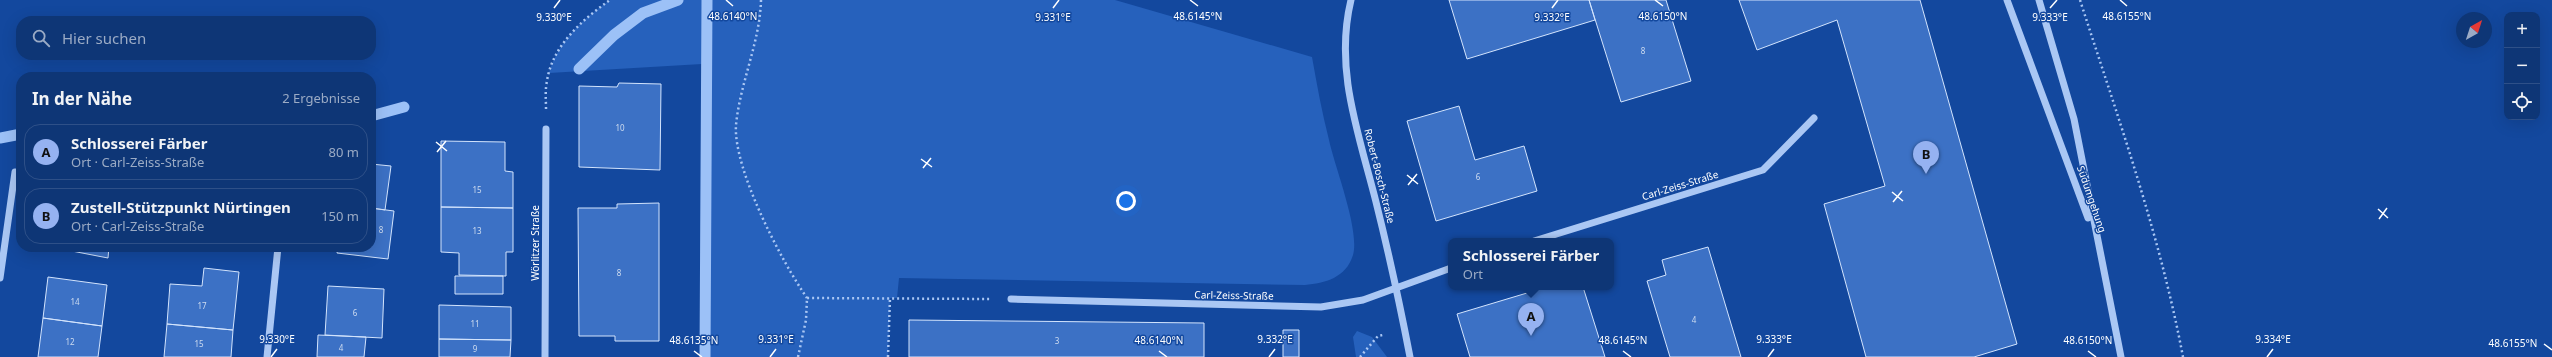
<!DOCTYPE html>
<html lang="de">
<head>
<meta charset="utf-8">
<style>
  body { margin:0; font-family:"Noto Sans",sans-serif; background:#1c417e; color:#f1f3f6 }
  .controls { position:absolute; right:12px; top:12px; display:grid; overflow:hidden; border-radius:8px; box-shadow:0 4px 16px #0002 }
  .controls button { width:36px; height:36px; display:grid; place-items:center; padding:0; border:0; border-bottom:1px solid #2e5088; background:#0e3676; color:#f1f3f6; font:20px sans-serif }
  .compass { position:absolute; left:2456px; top:12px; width:36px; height:36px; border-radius:50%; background:#0e3676; box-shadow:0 4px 16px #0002; rotate:39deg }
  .you { position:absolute; left:1126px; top:201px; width:14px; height:14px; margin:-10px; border:3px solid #fff; border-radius:50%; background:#1a73e8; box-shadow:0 0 0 6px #1a73e833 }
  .badge { display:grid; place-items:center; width:26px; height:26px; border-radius:50%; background:#95b2f1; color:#111; font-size:13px; font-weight:700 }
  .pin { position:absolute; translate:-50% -33px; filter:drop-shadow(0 1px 2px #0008) }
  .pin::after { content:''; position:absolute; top:21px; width:14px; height:12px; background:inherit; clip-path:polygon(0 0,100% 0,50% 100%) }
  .popup { position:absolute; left:1448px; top:238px; width:166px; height:52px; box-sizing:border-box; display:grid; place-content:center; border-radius:8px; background:#0e3676; filter:drop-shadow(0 1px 3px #0005); font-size:13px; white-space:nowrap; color:#9babc5 }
  .popup b { font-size:15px; color:#f1f3f6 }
  .popup::after { content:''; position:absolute; left:50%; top:100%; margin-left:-8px; border:8px solid transparent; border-top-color:#0e3676 }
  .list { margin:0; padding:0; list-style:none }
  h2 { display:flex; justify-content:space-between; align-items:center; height:52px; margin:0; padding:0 16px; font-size:17px }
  h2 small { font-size:13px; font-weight:400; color:#9babc5 }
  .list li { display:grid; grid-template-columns:26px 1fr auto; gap:12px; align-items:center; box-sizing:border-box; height:56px; margin:0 8px 8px; padding:0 8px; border:1px solid #2e5088; border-radius:16px }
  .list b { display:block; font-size:15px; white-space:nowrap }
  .list p { margin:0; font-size:13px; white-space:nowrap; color:#9babc5 }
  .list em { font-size:13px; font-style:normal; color:#9babc5 }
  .icon { flex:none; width:22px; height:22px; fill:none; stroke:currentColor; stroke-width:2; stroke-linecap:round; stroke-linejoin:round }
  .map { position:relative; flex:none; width:2552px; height:357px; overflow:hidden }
  .search { position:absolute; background:#0e3676; box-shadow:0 4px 16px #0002; left:16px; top:16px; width:360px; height:44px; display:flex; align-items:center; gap:10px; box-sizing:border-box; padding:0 14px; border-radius:16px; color:#9babc5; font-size:15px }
  .panel { position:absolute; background:#0e3676; box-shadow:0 4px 16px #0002; left:16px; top:72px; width:360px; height:180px; border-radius:16px }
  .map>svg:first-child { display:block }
  .green { fill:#2661bc }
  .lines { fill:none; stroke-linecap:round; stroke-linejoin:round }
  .stream { stroke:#9cc1f7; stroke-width:11 }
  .building { fill:#3c71c5; stroke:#d3e4fd }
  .path { stroke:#aac7f4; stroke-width:2.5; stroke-dasharray:2 3; stroke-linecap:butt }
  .minor { stroke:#aac7f4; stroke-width:7 }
  .ticks { fill:none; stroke:#fff; stroke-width:1.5 }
  .labels { text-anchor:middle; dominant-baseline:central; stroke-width:3; stroke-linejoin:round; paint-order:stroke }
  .number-label { font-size:8px; fill:#cedcf0 }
  .street-label { font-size:10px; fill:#fff; stroke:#13489e }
  .ticks-label { font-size:10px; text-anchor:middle; fill:#fff; stroke:#13489e; stroke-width:3; stroke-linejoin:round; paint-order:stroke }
</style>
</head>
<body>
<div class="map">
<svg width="2552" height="357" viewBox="0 0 2552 357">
  <rect width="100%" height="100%" fill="#13489e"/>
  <!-- green -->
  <path class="green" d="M610,0H1115L1312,57C1317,85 1322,113 1329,140C1335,168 1360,230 1353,255C1346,278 1325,283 1305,285L899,278L897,298H890L888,357H703L702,64L549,73C558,41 584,18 610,0Z
    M1357,331L1372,337L1387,357H1356L1353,337Z"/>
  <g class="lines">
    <!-- stream -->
    <path class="stream" d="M579,69L614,35L643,13L678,0
      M371,116L404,107
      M0,138L21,134
      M705,357L707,0"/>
  </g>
  <!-- building -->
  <path class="building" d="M1449,0H1589L1595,20L1467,59Z
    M1589,0H1666L1691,81L1621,102Z
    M1739,0H1920L2017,344L1974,357H1866L1824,204L1885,186L1837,20L1757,50Z
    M619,83L661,84L660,170L579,167V86L617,87Z
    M1459,106L1475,160L1524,146L1537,191L1436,221L1407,121Z
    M441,141L505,142V171L513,172V208L441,207Z
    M371,164L391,166L385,210L371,208Z
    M659,203V341H615V336H579L578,208H617V204Z
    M441,207L513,208V252H506V276L459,275V253L441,252Z
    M371,208L394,211L388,259L337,253L338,247H371Z
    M51,247H109L108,258Z
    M1708,247L1741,357H1670L1647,281L1666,275L1662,260Z
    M204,268L239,272L233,330L167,324L170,284L202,286Z
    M455,276H503V294H455Z
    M48,277L107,285L102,326L43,318Z
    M328,286L384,289L382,338L325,335Z
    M1547,287H1583L1605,357H1470L1457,314Z
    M439,305L511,307V340L439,339Z
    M43,318L102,326L98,357H38Z
    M909,320L1204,323V357H909Z
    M167,324L233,330L231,357H164Z
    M1283,330H1299V357H1283Z
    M318,335L366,337L364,357H317Z
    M439,339L511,340L510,357H439Z"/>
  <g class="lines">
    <!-- path -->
    <path class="path" d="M761,0C760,42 740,83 736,125C733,169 782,262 807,298
      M2080,0C2118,118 2160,235 2183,357
      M546,109C546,99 545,90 547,81C552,46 583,19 610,0
      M798,357L806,320L807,298L991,299
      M888,357L890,298
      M1360,357L1378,336L1383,335"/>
    <!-- minor -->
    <path class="minor" d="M1351,0C1334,70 1359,134 1376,202C1389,254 1400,305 1410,357
      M2007,0L2088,218
      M2039,0L2074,119L2121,357
      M1534,241L1763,170L1814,118
      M0,278L15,172
      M1011,299L1321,307L1363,300L1451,268
      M267,357L278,247
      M545,357L546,129"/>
  </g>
  <!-- ticks -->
  <path class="ticks" d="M726,0L733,6M1190,0L1198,6M1655,0L1663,6M2120,0L2127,6M554,8L560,0M1053,8L1059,0M1552,8L1558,0M2050,8L2057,0M436,142L447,151M437,152L446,141M921,159L932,167M923,168L931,158M1407,175L1418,184M1408,185L1417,174M1892,192L1903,201M1893,202L1902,191M2378,209L2388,218M2379,219L2387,208M2544,344L2552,350M694,351L702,357M1159,351L1167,357M1623,351L1631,357M2088,351L2096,357M271,357L277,349M770,357L776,349M1269,357L1275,349M1768,357L1774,349M2267,357L2273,349"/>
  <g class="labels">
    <!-- number labels -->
    <g class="number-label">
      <text x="1643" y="50">8</text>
      <text x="620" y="127">10</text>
      <text x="1478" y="176">6</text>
      <text x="477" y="189">15</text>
      <text x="381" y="229">8</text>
      <text x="477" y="230">13</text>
      <text x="619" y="272">8</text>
      <text x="75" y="301">14</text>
      <text x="202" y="305">17</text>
      <text x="355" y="312">6</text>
      <text x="1694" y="319">4</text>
      <text x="475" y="323">11</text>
      <text x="1057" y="340">3</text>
      <text x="70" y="341">12</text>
      <text x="199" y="343">15</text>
      <text x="341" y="347">4</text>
      <text x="475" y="348">9</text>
    </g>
    <!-- street labels -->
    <g class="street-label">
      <text transform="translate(1380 176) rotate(76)">Robert-Bosch-Straße</text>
      <text transform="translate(1680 185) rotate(-17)">Carl-Zeiss-Straße</text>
      <text transform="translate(2092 199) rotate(71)">Südumgehung</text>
      <text transform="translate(535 243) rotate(-90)">Wörlitzer Straße</text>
      <text transform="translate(1234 295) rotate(1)">Carl-Zeiss-Straße</text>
    </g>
  </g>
  <g class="ticks-label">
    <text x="733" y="20">48.6140°N</text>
    <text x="1198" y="20">48.6145°N</text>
    <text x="1663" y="20">48.6150°N</text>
    <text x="2127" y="20">48.6155°N</text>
    <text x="1053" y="21">9.331°E</text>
    <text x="1552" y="21">9.332°E</text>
    <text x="554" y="21">9.330°E</text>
    <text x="2050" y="21">9.333°E</text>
    <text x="277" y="343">9.330°E</text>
    <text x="776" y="343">9.331°E</text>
    <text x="1275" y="343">9.332°E</text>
    <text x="1774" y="343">9.333°E</text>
    <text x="2273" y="343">9.334°E</text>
    <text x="694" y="344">48.6135°N</text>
    <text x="1159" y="344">48.6140°N</text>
    <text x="1623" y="344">48.6145°N</text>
    <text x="2088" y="344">48.6150°N</text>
    <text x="2513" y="347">48.6155°N</text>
  </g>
</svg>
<div class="controls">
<button>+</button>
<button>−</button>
<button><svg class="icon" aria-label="locate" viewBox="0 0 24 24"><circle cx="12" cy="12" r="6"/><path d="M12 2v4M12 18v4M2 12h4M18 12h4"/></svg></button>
</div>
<svg class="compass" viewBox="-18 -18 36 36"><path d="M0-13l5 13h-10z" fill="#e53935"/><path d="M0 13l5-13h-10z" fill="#9babc5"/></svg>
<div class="you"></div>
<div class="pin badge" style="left:1531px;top:336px">A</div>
<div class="popup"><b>Schlosserei Färber</b>Ort</div>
<div class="pin badge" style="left:1926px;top:174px">B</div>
<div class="search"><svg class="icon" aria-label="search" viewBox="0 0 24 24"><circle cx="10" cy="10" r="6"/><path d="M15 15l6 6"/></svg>Hier suchen</div>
<section class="panel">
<h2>In der Nähe<small>2 Ergebnisse</small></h2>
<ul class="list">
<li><span class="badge">A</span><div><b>Schlosserei Färber</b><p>Ort · Carl-Zeiss-Straße</p></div><em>80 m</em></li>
<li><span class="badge">B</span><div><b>Zustell-Stützpunkt Nürtingen</b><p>Ort · Carl-Zeiss-Straße</p></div><em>150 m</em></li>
</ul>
</section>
</div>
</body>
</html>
